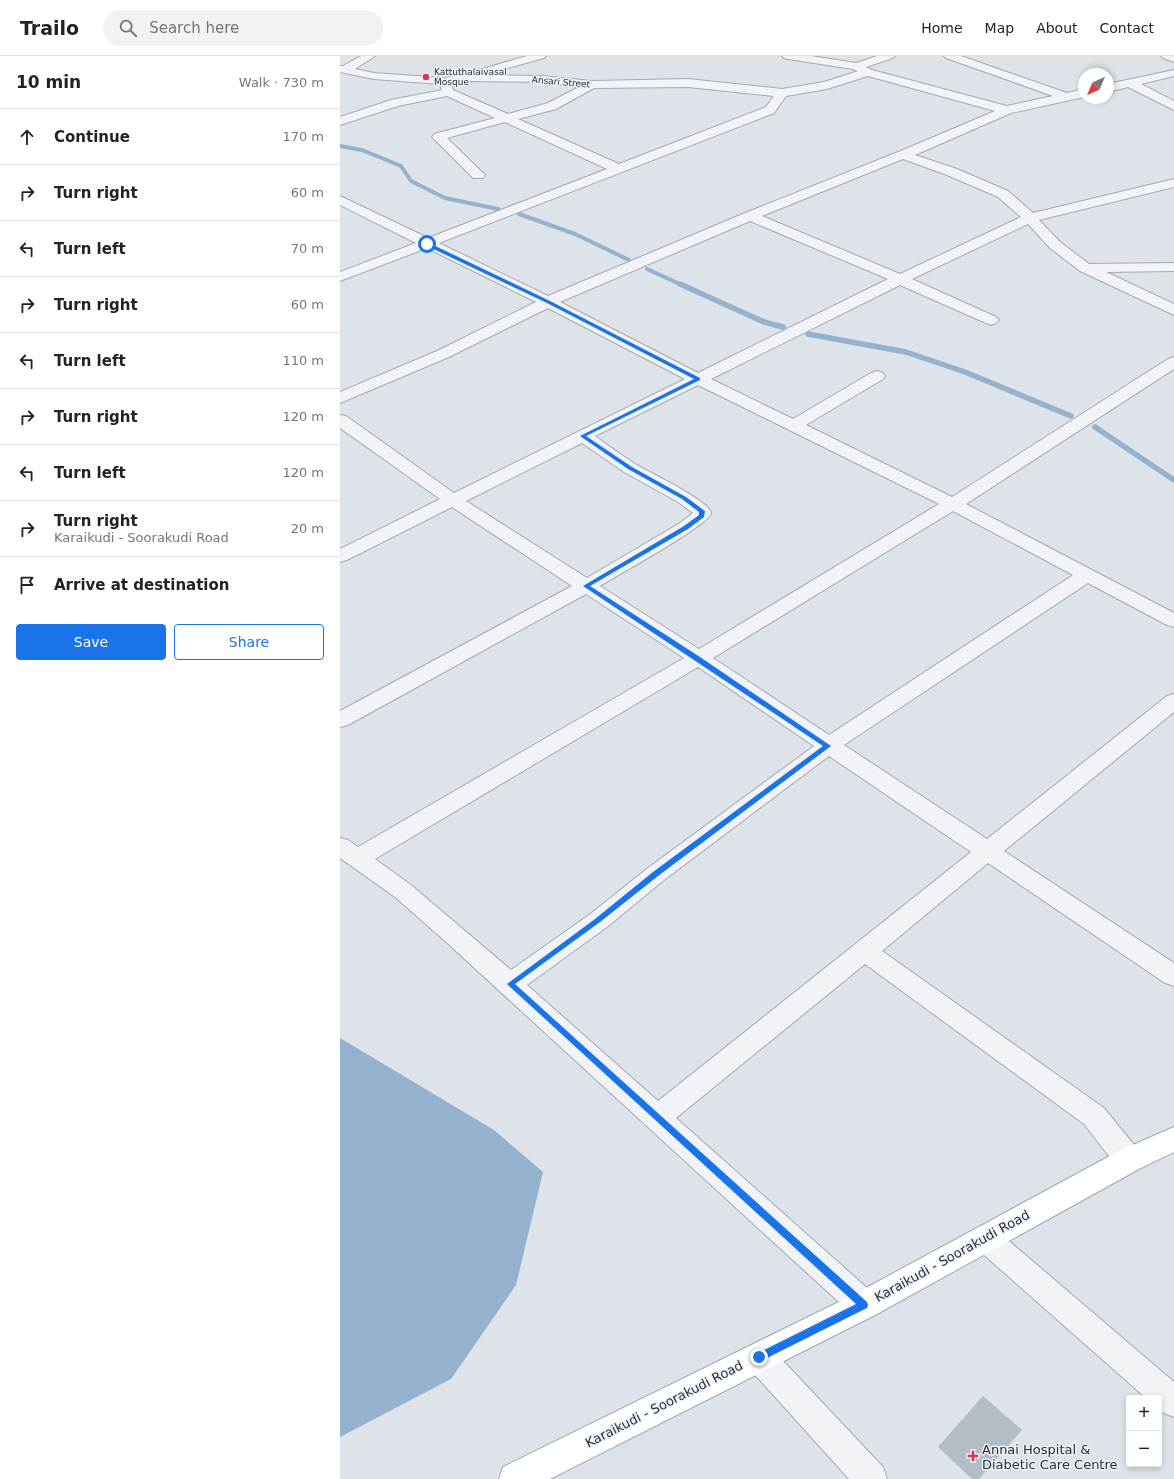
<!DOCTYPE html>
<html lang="en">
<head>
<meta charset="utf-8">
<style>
  body { margin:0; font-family:"DejaVu Sans",sans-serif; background:#f2f2f2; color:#222 }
  .controls { position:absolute; right:12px; bottom:12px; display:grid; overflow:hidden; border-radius:4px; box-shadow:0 2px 6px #0003 }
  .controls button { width:36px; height:36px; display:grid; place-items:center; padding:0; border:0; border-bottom:1px solid #e0e0e0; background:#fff; color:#222; font:20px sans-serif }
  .compass { position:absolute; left:738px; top:12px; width:36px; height:36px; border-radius:50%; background:#fff; box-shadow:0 2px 6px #0003; rotate:224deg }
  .stop { position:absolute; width:12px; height:12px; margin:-9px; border:3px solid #1a73e8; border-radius:50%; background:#fff }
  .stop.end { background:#1a73e8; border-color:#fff; box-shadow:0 1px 4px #0008 }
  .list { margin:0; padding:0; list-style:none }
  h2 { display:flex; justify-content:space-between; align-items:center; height:52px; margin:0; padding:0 16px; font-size:17px }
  h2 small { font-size:13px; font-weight:400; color:#767676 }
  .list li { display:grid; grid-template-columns:26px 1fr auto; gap:12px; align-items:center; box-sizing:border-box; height:56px; padding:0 16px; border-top:1px solid #e0e0e0 }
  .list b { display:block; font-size:15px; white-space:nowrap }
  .list p { margin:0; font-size:13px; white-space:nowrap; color:#767676 }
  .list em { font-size:13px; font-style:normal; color:#767676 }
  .actions { display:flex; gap:8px; padding:12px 16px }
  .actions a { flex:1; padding:9px 0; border:1px solid #1a73e8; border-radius:4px; text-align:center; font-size:14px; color:#1a73e8 }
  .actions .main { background:#1a73e8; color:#fff }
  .icon { flex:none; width:22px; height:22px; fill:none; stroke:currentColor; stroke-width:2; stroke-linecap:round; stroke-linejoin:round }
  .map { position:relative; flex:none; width:834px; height:1423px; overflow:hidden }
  header { display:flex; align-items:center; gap:24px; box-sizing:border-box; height:56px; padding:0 20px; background:#fff; border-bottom:1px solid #e0e0e0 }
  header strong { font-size:19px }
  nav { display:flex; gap:22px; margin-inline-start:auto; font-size:14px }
  .search { width:280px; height:36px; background:#f2f2f2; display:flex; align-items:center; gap:10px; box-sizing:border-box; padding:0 14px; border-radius:22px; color:#767676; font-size:15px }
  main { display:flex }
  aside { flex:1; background:#fff }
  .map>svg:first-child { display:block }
  .water { fill:#94b2cd }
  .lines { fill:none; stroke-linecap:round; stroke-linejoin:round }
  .stream-far1 { stroke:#94b2cd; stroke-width:4 }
  .stream { stroke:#94b2cd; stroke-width:5.5 }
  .building { fill:#b4bcc6 }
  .minor-casing { stroke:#a3a9b3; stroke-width:2 }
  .major-casing { stroke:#9ca7b6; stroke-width:2 }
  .minor { fill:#f1f3f7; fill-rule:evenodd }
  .major { fill:#fff; fill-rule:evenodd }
  .route { fill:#1a73e8 }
  .poi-dot { fill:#dc3554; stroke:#edf1f6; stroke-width:1.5 }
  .labels { text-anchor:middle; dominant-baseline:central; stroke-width:3; stroke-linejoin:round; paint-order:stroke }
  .far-poi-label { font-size:9px; fill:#253041; stroke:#edf1f6; text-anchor:start }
  .far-street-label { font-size:9px; fill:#253041; stroke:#edf1f6 }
  .near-street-label { font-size:13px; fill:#253041; stroke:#edf1f6 }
  .near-poi-label { font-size:13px; fill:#253041; stroke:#edf1f6; text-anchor:start }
</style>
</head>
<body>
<header>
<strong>Trailo</strong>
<div class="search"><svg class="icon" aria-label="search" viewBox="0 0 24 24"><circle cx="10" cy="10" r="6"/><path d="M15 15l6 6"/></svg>Search here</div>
<nav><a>Home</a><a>Map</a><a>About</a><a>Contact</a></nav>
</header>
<main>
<aside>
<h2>10 min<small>Walk · 730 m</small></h2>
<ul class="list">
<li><svg class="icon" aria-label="ahead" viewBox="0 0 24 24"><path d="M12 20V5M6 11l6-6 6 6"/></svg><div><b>Continue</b></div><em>170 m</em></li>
<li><svg class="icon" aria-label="right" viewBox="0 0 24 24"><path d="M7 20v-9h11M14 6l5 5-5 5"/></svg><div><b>Turn right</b></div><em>60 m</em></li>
<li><svg class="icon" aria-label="left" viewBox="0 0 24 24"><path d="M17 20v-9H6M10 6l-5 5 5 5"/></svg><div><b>Turn left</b></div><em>70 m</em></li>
<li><svg class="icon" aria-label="right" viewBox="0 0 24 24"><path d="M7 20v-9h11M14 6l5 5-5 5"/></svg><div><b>Turn right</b></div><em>60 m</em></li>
<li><svg class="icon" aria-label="left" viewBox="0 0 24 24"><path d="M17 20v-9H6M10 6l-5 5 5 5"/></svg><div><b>Turn left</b></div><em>110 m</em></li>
<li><svg class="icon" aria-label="right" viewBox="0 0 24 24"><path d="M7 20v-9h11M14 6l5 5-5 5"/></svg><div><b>Turn right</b></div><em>120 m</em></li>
<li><svg class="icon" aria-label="left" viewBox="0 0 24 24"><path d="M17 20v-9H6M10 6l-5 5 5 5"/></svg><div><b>Turn left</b></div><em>120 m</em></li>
<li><svg class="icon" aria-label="right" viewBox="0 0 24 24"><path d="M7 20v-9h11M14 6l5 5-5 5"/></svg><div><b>Turn right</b><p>Karaikudi - Soorakudi Road</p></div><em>20 m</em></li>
<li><svg class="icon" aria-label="arrive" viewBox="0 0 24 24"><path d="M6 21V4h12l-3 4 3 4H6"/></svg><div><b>Arrive at destination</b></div></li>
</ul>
<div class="actions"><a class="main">Save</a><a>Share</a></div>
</aside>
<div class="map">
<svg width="834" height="1423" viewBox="0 0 834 1423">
  <rect width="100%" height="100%" fill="#dee2e9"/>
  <!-- water -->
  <path class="water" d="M0,982L154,1074L203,1116L176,1229L111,1323L0,1381Z"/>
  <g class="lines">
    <!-- stream-far1 -->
    <path class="stream-far1" d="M0,90L22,94L61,110L71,125L105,142L158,153
      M179,158L235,178L289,204
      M307,213L342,229"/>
    <!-- stream -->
    <path class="stream" d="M340,228L424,266L443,271
      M468,278L566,296L625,316L731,360
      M755,371L834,424"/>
  </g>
  <!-- building -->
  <path class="building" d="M643,1340L682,1374L639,1423H632L598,1391Z"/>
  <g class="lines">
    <defs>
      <path id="minor" d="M21,0H35L15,13L34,17L105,22L122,19L203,20L252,25L348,23L442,33L484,26L518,15L513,13L448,3L444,2L442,0H471L516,7L537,0H555L553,2L526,11L532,14L667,50L713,40L606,2L604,0H621L727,37L744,33V41L671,57L575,99L617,113L668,135L693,157L834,123V131L699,164L720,186L749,208L834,207V215L766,216L834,248V259L740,215L710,192L688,168L572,223L656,261L659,264L656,267L651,269L646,267L560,229L371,323L453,363L531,317L537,315L543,317L545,320L543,323L466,369L612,441L828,303L834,301V313L626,448L834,557V571L827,569L748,527L504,689L647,783L827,640L834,638V656L664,795L834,907V930L825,927L648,807L542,895L764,1052L799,1095L803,1104L799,1113L789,1116L779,1113L744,1068L525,908L336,1062L535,1239L539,1249L535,1259L524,1263L513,1259L105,885L55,841L0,802V782L8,784L18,791L344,602L246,538L8,669L0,671V655L232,530L112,451L7,504L0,506V493L100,443L0,372V359L6,360L114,437L345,323L208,252L109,301L0,347V336L97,295L196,246L87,192L0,225V216L76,187L0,149V140L88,182L267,113L165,66L107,82L145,119L143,122H133L92,81L94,78L155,62L107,40L58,50L0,69V61L51,44L102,34L100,28L34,23L0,16V10H3ZM528,20L655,55L563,94L405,157L208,240L99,187L434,57L446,40L487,33ZM122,25L203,26L239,31L208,47L168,58L113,34L111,27ZM348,31L434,40L426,51L279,108L178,63L216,53L254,32ZM563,103L607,119L658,141L681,161L560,218L422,160ZM410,165L548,223L358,317L220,246ZM358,329L599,448L359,593L260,530C274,521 371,468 371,457C371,446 307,415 295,408C282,399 268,390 255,380ZM242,387L284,416L338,446L353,457L340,467L247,522L126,445ZM613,455L733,519L489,679L373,602ZM358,611L474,690L308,812L249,859L171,914L71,829L35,803ZM489,700L631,796L318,1045L187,929L267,871L324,824Z
        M187,0H206L204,2L146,18L142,17L140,15L142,13Z
        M821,0H834V6L823,2Z
        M834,14V20L801,28L834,45V54L788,31L768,36V28Z
        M645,1169L655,1173L834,1326V1361L823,1357L819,1354V1342H806L635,1191L630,1182L635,1173Z
        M419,1286L430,1291L543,1411L547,1423H509L408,1311L404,1301L408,1291Z"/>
      <path id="major" d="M834,1071V1096L799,1113L535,1259L210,1423H159L163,1411L513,1239L779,1095Z"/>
    </defs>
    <!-- minor casing -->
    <use href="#minor" class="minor-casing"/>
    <!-- major casing -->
    <use href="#major" class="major-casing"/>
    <!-- minor -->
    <use href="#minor" class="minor"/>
    <!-- major -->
    <use href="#major" class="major"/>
  </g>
  <!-- route -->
  <path class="route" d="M87,186L210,245L360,322V324L246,380L292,411L346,441L365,455L364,461L348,473L250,530L360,601L491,690L318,820L260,866L175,928L527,1246L528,1249L527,1252L419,1306L416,1304L414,1301L416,1298L516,1248L167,928L255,863L313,816L483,690L243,530L344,470L359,459V456L342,443L288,413L240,380L354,323L207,247L85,189Z"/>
  <!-- markers -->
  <g class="poi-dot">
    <circle cx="86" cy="21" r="4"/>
    <path d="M631 1394h4v4h4v4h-4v4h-4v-4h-4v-4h4z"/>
  </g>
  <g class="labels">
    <!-- far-poi labels -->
    <g class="far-poi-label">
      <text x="94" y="16">Kattuthalaivasal<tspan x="94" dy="10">Mosque</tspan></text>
    </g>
    <!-- far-street labels -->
    <g class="far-street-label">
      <text transform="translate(221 26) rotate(5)">Ansari Street</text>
    </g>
    <!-- near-street labels -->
    <g class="near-street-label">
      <text transform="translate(612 1200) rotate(-29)">Karaikudi - Soorakudi Road</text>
      <text transform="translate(324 1348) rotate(-27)">Karaikudi - Soorakudi Road</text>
    </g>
    <!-- near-poi labels -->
    <g class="near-poi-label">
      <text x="642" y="1393">Annai Hospital &amp;<tspan x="642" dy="15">Diabetic Care Centre</tspan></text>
    </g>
  </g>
</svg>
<div class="controls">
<button>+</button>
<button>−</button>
</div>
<svg class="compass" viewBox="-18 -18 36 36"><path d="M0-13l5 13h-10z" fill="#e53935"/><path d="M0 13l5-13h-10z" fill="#767676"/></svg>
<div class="stop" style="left:87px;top:188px"></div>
<div class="stop end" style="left:419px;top:1301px"></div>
</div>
</main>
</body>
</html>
